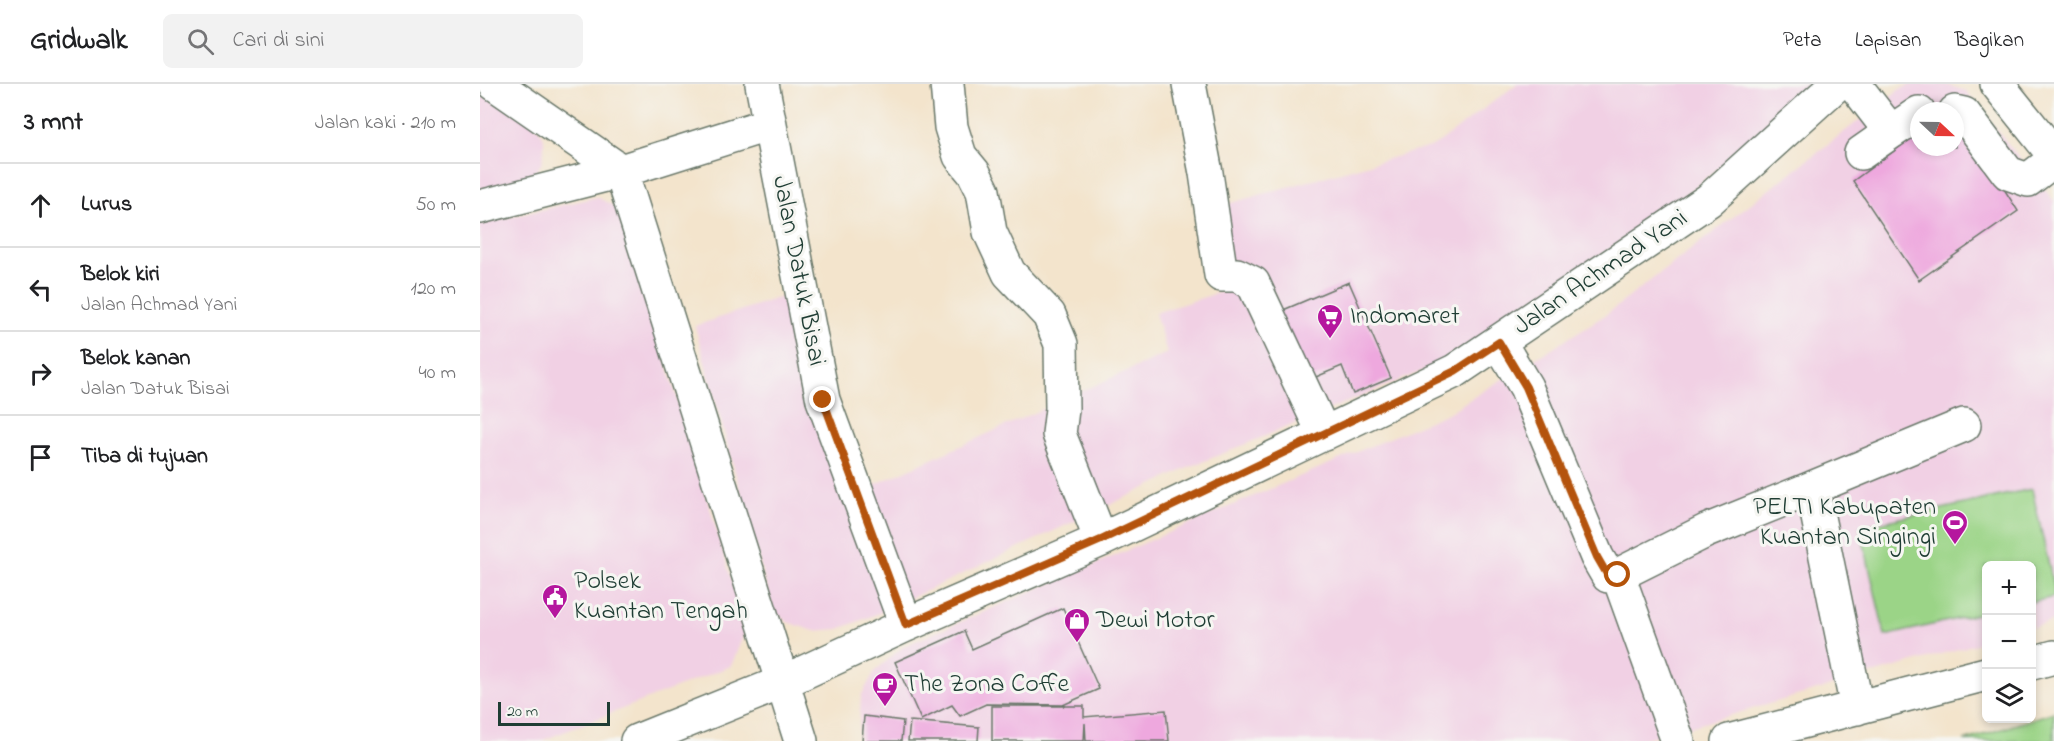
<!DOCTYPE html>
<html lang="id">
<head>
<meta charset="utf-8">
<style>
  body { margin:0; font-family:"Indie Flower",sans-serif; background:#f2f2f2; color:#202124 }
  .controls { position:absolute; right:18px; bottom:18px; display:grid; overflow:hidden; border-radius:9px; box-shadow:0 3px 9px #0003 }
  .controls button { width:54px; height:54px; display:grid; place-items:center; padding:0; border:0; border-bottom:2px solid #e0e0e0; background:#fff; color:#202124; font:30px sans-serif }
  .compass { position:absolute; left:1430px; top:18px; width:54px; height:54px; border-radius:50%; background:#fff; box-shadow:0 3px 9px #0003; rotate:112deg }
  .scale { position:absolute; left:18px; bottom:15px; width:112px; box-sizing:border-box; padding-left:6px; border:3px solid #1f3d34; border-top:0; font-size:16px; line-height:21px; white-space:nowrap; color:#1f3d34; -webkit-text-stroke:4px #f6f6f2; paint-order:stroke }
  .stop { position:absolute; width:18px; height:18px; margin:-14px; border:4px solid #b45309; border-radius:50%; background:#fff }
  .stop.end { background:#b45309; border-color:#fff; box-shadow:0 2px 6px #0008 }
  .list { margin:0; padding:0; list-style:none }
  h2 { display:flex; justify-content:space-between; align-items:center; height:78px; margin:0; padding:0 24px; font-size:26px }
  h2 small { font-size:20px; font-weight:400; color:#757577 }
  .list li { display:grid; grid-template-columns:39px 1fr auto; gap:18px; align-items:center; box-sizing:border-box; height:84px; padding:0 24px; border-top:2px solid #e0e0e0 }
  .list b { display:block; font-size:22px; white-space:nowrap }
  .list p { margin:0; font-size:20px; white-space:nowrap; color:#757577 }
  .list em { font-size:20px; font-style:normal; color:#757577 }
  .icon { flex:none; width:33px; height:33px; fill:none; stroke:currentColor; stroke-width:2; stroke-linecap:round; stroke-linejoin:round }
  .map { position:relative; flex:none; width:1574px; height:657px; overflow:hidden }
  header { display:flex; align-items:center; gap:36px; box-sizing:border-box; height:84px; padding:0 30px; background:#fff; border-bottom:2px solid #e0e0e0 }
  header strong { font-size:28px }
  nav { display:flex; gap:33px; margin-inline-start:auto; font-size:21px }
  .search { width:420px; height:54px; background:#f2f2f2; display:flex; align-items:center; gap:15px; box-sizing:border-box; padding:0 21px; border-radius:9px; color:#757577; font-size:22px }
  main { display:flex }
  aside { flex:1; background:#fff }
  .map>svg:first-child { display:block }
  .built { fill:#f1d0e4; fill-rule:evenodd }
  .green { fill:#9bd487; stroke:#5d885e; stroke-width:1.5 }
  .building { fill:#eea8de }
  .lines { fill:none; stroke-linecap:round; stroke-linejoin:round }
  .minor-casing { stroke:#697769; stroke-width:36 }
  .major-casing { stroke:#697769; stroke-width:36 }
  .minor { stroke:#fff; stroke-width:33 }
  .major { stroke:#fff; stroke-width:33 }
  .route { stroke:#b45309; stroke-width:8 }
  .labels { text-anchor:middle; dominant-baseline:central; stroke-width:6; stroke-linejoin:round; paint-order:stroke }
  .street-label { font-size:26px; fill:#1f3d34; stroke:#f6f6f2 }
  .poi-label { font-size:26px; fill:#1f3d34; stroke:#f6f6f2; text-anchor:start }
</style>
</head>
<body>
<header>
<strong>Gridwalk</strong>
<div class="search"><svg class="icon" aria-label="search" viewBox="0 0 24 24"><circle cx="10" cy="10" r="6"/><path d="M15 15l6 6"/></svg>Cari di sini</div>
<nav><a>Peta</a><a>Lapisan</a><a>Bagikan</a></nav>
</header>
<main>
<aside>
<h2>3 mnt<small>Jalan kaki · 210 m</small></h2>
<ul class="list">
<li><svg class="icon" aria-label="ahead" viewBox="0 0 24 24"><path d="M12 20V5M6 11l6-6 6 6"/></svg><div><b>Lurus</b></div><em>50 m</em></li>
<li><svg class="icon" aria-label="left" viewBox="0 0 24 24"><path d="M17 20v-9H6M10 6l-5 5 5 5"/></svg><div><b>Belok kiri</b><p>Jalan Achmad Yani</p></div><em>120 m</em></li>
<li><svg class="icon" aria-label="right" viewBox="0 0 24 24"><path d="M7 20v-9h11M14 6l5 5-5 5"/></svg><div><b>Belok kanan</b><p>Jalan Datuk Bisai</p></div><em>40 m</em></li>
<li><svg class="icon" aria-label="arrive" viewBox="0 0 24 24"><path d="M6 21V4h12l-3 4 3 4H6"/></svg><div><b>Tiba di tujuan</b></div></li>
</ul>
</aside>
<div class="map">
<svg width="1574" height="657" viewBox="0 0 1574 657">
  <rect width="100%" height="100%" fill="#f6f6f2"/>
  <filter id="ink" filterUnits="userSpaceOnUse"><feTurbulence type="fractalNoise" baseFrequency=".0167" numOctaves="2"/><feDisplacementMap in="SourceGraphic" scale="12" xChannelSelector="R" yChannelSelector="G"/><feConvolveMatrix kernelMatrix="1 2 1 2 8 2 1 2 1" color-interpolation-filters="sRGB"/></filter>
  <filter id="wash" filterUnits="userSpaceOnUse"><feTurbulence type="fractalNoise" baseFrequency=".008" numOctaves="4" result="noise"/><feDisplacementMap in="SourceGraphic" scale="24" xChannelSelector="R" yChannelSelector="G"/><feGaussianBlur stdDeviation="1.35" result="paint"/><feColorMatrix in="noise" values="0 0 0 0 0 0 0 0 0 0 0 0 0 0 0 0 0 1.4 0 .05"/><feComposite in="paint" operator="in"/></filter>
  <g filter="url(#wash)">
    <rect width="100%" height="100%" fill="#f3e4cc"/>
    <!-- built -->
    <path class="built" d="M1037,0H1333L1306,28L1184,129L1008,249L950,284L710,383L397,530L359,545L334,547L307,538L293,527L215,242L309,210L363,415L687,269L675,229L753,204L733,124L954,62Z
      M1433,0H1464L1486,7L1574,117V537L1552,544V482H1506V557L1196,647L1153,657H378L381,612L395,587L424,562L968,329L1127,230L1420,5ZM1439,27H1475V63H1439Z
      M0,9L50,37L58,44L64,54V66L62,78L55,89L44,95L0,109Z
      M117,113L141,126L266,545L251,582L61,657H0V140Z"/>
    <!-- green -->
    <path class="green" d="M1552,405L1574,504V513L1552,518V482H1506V528L1405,552L1380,443Z
      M1574,628V657H1484Z"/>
    <g id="blocks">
      <!-- building -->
      <path class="building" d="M1475,42L1486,45L1538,127L1439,196L1373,97L1439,49V63H1475Z
        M869,198L911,294L873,310L862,282L824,298L794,230Z
        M583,524L619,605L583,621L506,620L480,632L472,621L441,636L415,578L484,547L492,565Z
        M512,622H604V633L686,626L689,657H606L605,639L604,657H512Z
        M384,632L423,637L421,657H382Z
        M430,637L499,643L498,657H428Z"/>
    </g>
  </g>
  <g filter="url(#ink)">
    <use href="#blocks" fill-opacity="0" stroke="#697769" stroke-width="1.5"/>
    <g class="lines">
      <defs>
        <path id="minor" d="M15,0L141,87L321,657
          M282,0L343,316L426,541
          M467,0L471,43L480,72L494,89L503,107L510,148L529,189L569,231L581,260L582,325L579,350L621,456
          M709,0L726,89L741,191H757L773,199L844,350
          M1374,0L1411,48L1439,29
          M1475,28L1484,30L1528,89L1548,96L1574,76
          M1381,69L1411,48
          M0,123L141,87L290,40
          M1019,258L1046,303L1117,473L1128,492L1138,491
          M1552,579L1574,573
          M1377,624L1332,404L1484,341
          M157,657L303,598L426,541L621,456L975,287L1229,116L1357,0
          M1198,657L1138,491L1226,447L1332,404
          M1249,657L1506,590"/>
        <path id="major" d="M1517,0L1574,71"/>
      </defs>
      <!-- minor casing -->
      <use href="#minor" class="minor-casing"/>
      <!-- major casing -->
      <use href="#major" class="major-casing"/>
      <!-- minor -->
      <use href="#minor" class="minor"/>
      <!-- major -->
      <use href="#major" class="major"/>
    </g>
  </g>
  <g class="lines" filter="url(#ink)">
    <!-- route -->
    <path class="route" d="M343,316L426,541L621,456L975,287L1019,258L1046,303L1117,473L1128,492L1138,491"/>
  </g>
  <!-- icons -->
  <defs>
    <symbol id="supermarket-pin" viewBox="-11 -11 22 30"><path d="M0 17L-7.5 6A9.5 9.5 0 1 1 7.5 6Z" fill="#b5179e" stroke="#f6f6f2"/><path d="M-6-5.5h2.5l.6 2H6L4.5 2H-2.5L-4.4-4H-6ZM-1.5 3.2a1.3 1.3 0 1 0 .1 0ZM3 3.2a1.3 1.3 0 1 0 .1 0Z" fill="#fff"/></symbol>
    <symbol id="stadium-pin" viewBox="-11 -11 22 30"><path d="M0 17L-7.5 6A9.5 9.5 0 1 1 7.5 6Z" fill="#b5179e" stroke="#f6f6f2"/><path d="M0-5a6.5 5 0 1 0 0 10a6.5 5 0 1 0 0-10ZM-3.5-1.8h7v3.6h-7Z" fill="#fff"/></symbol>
    <symbol id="civic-pin" viewBox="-11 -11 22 30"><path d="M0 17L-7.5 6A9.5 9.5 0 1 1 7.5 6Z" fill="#b5179e" stroke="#f6f6f2"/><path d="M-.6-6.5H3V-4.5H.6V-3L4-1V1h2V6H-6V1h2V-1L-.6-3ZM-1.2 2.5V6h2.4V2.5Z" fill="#fff"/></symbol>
    <symbol id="shop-pin" viewBox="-11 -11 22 30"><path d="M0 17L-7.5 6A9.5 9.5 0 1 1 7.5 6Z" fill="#b5179e" stroke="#f6f6f2"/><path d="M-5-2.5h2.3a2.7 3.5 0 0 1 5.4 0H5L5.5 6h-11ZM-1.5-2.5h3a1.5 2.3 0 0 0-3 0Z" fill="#fff"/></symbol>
    <symbol id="cafe-pin" viewBox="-11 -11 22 30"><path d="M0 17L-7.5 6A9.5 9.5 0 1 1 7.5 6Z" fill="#b5179e" stroke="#f6f6f2"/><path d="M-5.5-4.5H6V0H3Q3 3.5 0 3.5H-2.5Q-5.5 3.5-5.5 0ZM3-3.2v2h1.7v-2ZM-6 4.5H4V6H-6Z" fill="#fff"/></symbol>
  </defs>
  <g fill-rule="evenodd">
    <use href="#supermarket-pin" x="835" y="218" width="30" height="40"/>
    <use href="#stadium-pin" x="1460" y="424" width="30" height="40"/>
    <use href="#civic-pin" x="60" y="498" width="30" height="40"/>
    <use href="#shop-pin" x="582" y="522" width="30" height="40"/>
    <use href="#cafe-pin" x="390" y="586" width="30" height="40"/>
  </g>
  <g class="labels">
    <!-- street labels -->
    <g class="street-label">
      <text transform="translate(318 187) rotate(79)">Jalan Datuk Bisai</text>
      <text transform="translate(1121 189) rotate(-34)">Jalan Achmad Yani</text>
    </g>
    <!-- poi labels -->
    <g class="poi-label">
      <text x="870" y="233">Indomaret</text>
      <text x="1456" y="424" text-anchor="end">PELTI Kabupaten<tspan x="1456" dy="30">Kuantan Singingi</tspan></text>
      <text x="94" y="498">Polsek<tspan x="94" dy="30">Kuantan Tengah</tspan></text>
      <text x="616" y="537">Dewi Motor</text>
      <text x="424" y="601">The Zona Coffe</text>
    </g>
  </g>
</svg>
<div class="controls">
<button>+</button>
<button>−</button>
<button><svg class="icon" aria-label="layers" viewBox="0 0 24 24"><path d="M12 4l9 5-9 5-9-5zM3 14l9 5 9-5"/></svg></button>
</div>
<svg class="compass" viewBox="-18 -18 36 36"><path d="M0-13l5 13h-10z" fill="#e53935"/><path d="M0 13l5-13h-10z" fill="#757577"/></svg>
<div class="scale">20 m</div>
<div class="stop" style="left:1138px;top:491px"></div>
<div class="stop end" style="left:343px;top:316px"></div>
</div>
</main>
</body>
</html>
